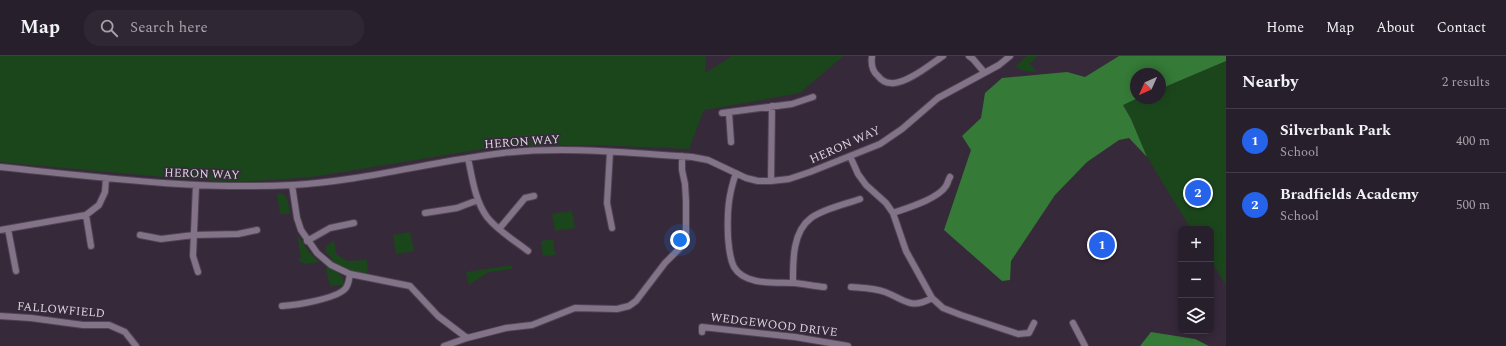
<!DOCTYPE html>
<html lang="en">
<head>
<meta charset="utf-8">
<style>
  body { margin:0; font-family:Spectral,serif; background:#302734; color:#f1f3f6 }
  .controls { position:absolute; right:12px; bottom:12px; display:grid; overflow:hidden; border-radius:8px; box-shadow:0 2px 10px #0003 }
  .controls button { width:36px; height:36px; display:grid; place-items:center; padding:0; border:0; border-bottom:1px solid #443d48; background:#281f2c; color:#f1f3f6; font:20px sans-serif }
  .compass { position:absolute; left:1130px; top:12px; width:36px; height:36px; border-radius:50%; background:#281f2c; box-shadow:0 2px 10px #0003; rotate:225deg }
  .you { position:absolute; left:680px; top:184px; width:14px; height:14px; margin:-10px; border:3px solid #fff; border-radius:50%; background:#1a73e8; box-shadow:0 0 0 6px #1a73e833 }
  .badge { display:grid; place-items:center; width:26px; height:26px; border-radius:50%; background:#2563eb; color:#fff; font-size:13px; font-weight:700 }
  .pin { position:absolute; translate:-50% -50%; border:2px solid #fff; box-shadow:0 1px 4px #0006 }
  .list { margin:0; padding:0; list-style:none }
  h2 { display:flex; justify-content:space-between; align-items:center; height:52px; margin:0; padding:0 16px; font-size:17px }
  h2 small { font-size:13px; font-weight:400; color:#a5a2a9 }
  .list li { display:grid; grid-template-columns:26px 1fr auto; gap:12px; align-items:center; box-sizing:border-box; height:64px; padding:0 16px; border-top:1px solid #443d48 }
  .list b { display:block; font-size:15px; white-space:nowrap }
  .list p { margin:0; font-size:13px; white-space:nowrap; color:#a5a2a9 }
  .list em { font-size:13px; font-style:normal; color:#a5a2a9 }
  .icon { flex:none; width:22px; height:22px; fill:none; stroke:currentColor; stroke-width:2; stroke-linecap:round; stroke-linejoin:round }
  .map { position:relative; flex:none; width:1226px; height:290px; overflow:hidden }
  header { display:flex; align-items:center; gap:24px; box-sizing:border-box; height:56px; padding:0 20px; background:#281f2c; border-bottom:1px solid #443d48 }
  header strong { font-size:19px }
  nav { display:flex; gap:22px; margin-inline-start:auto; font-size:14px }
  .search { width:280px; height:36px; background:#302734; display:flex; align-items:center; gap:10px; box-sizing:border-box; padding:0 14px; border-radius:16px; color:#a5a2a9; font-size:15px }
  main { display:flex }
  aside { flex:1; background:#281f2c }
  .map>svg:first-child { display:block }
  .green { fill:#1b461c }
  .forest { fill:#357a37 }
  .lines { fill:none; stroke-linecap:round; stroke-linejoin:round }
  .minor-casing { stroke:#4f4452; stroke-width:8 }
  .minor { stroke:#837388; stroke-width:6 }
  .labels { text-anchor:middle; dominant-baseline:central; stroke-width:3.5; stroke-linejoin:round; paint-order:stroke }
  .street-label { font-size:12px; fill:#dcd4df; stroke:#36293a }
</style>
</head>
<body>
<header>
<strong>Map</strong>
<div class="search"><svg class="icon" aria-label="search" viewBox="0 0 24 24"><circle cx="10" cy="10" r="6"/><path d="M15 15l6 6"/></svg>Search here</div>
<nav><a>Home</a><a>Map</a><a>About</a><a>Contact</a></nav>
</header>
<main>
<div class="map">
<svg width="1226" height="290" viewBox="0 0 1226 290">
  <rect width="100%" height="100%" fill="#36293a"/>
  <!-- green -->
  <path class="green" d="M0,0H706L705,17L732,0H844L836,6L800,37L704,54L689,93L594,89L494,91L312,121L239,126L185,123L0,106Z
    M1027,0H1037L1030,8L1037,16C1028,15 1022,16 1016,10Z
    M1226,5V229L1211,205V173H1191L1147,101L1131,63L1123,48L1138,42H1160V33Z
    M277,137C289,137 288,148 290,158H280Z
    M572,155L575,172L555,175L552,158Z
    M410,176L414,195L396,198L393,179Z
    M297,178L308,195L319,206L305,208L298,204V203L301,202Z
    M553,183L555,199L543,200L541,185Z
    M334,184L336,198L347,205L367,204L368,212L366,220L352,216L331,205L332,203L326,196V191Z
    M327,210C335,215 346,218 343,230L341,229L330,230L326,212Z
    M506,210H512V213L489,216L469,229L466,216Z"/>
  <!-- forest -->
  <path class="forest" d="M1119,0H1226V5L1160,33V18H1136V42H1138L1123,49L1131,63L1147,101L1129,82L1119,84L1087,106L1055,139L1011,205L1010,224L1002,225L944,174L971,94L962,80L981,62L985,37L1002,22L1067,16L1085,21Z
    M1151,276L1195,283L1209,290H1140Z"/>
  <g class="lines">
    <defs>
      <path id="minor" d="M872,0C871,7 872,15 878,20C881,24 886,27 891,27C905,29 931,8 943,0
        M969,0L973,3L984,16
        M722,57L792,48L813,41
        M729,57L731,86
        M610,96L607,147L612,172
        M850,100L858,118L866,129L886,147L893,157L906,195L932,242L943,252L961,259L1018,278L1029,277L1034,267
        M468,102C472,121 475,145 487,161C498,175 514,184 528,195
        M0,111C97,121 194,134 293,129C364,125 433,105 503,97C565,90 629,97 692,101L708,104L746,122L758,125H771L789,123L810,116L880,88L902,73L938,42L999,9L1010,0
        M736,117C728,140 727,157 728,181C729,191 729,201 734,211C745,230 776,226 794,227C804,228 814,230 824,231
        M771,125L772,50
        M196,129L193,200L198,216
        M292,129L297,162L301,174L317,197L331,209L350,218L410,230L438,260L467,282
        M425,157L457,152L478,144
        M893,157C907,152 938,143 946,130C948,127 948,124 950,121
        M86,159L91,190
        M8,173L16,215
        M499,173L525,142L534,140
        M0,174L86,159L99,149L105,136L106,122
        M140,179L161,183L194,179L238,178L257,174
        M307,185L330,172L354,167
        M793,227C793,206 792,176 811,162C823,153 846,148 860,143
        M851,231C862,232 874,232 885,236C906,244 910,254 932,242
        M282,250C297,249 335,243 345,233C349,229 349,223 350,218
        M0,260L31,262L83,269H109L125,276L136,290
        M1073,267L1085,290
        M702,276V271L795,281L848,290
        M444,290L467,282L506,272L532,269L575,252L617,253L629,250L636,245L665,207L682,190L686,182V145L685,128L682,114V100"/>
    </defs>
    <!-- minor casing -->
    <use href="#minor" class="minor-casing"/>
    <!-- minor -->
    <use href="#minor" class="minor"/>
  </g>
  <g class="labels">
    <!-- street labels -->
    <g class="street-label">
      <text transform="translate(522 86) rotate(-4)">HERON WAY</text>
      <text transform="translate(845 89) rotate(-24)">HERON WAY</text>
      <text transform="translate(202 118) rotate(2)">HERON WAY</text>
      <text transform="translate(61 254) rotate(5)">FALLOWFIELD</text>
      <text transform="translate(774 269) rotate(7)">WEDGEWOOD DRIVE</text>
    </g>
  </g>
</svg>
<div class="controls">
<button>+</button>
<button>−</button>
<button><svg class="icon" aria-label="layers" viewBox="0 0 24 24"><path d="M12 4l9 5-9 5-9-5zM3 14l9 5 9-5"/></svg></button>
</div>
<svg class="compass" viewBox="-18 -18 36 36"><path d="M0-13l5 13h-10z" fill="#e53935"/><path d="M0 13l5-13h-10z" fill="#a5a2a9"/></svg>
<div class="you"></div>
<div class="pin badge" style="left:1102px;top:189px">1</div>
<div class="pin badge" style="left:1198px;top:137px">2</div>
</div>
<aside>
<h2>Nearby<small>2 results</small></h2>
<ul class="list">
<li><span class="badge">1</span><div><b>Silverbank Park</b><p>School</p></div><em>400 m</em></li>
<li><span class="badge">2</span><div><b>Bradfields Academy</b><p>School</p></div><em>500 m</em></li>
</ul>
</aside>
</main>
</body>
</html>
